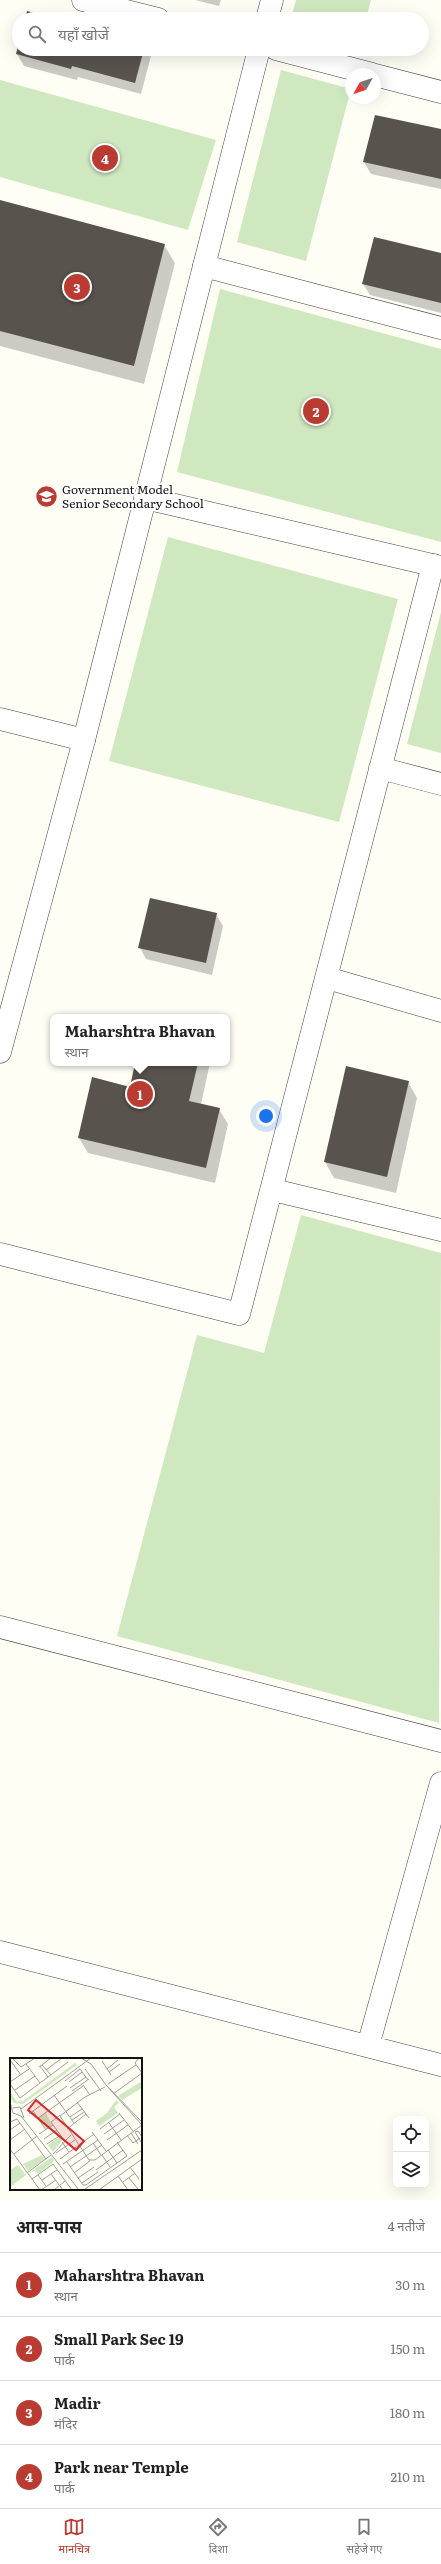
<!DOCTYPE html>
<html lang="hi">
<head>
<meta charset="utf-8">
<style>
  body { margin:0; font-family:Literata,"Noto Sans Devanagari",serif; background:#f2f2f2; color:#222 }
  .controls { position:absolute; right:12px; bottom:12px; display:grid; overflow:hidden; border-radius:8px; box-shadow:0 4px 16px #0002 }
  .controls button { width:36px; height:36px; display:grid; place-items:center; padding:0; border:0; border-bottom:1px solid #e0e0e0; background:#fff; color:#222; font:20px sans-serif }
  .compass { position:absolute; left:345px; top:68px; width:36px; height:36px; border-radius:50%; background:#fff; box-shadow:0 4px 16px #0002; rotate:230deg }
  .you { position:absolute; left:266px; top:1116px; width:14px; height:14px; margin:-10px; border:3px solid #fff; border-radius:50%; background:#1a73e8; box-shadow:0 0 0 6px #1a73e833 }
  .badge { display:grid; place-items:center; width:26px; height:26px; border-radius:50%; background:#b93b31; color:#fff; font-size:13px; font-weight:700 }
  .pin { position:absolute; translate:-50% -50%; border:2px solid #fff; box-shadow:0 1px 4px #0006 }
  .popup { position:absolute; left:50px; top:1014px; width:180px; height:52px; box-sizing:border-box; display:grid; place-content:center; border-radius:8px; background:#fff; filter:drop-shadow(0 1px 3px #0005); font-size:13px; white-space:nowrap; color:#767676 }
  .popup b { font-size:15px; color:#222 }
  .popup::after { content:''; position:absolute; left:50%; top:100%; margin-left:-8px; border:8px solid transparent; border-top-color:#fff }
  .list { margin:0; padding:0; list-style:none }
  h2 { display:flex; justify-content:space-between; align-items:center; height:52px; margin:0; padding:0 16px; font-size:17px }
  h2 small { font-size:13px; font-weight:400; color:#767676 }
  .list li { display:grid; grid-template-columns:26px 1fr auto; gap:12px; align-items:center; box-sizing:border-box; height:64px; padding:0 16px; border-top:1px solid #e0e0e0 }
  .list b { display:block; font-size:15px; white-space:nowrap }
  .list p { margin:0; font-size:13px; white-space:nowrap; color:#767676 }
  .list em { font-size:13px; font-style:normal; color:#767676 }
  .icon { flex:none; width:22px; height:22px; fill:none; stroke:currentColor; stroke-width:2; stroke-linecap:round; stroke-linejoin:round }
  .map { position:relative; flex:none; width:441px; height:2200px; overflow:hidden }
  .search { position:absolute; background:#fff; box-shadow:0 4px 16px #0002; left:12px; right:12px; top:12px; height:44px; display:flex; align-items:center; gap:10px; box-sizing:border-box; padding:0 14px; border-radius:22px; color:#767676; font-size:15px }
  .sheet { height:308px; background:#fff }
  nav { display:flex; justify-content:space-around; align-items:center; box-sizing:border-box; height:56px; border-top:1px solid #e0e0e0; background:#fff; font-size:11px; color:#767676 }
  nav a { display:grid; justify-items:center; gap:2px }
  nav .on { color:#b93b31 }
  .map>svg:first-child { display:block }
  .green { fill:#d0e8c0 }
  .shadow { fill:#0003 }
  .building { fill:#59534e }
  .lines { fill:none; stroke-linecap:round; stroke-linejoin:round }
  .minor-casing { stroke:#444; stroke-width:23 }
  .tertiary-casing { stroke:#444; stroke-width:23 }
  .minor { stroke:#fff; stroke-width:22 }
  .tertiary { stroke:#fff; stroke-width:22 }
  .labels { text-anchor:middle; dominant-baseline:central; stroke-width:4; stroke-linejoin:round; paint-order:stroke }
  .poi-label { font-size:12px; fill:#111; stroke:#fff; text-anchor:start }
  .inset-road { fill:none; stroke:#9f9f9a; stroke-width:1 }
  .view { fill:#d62828; fill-opacity:0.15; stroke:#d62828; stroke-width:2 }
  .inset-edge { fill:none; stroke:#111; stroke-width:2 }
</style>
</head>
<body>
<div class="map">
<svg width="441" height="2200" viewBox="0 0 441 2200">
  <rect width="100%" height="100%" fill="#fefef5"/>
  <!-- green -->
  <path class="green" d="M296,0H371L366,19H291Z
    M281,70L351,89L306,261L237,242Z
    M0,80L216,140L188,230L0,177Z
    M220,289L441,349V542L177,472Z
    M168,537L398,599L339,822L109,761Z
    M441,612V753L407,744Z
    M301,1215L441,1253L439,1723L117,1636L197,1335L264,1353Z"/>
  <!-- shadow -->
  <path class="shadow" d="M195,0H221L219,6Z
    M19,46V49H150L152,52L141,94L78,77L77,80L24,66L17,54Z
    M441,131V189L371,174L364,162Z
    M0,201L164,245L175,263L144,384L0,346Z
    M441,255V313L370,295L363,284Z
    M216,914L223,926L212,975L146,959L140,948Z
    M136,1063H210L201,1104L219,1109L228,1124L215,1183L88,1153L79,1138L131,1088Z
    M347,1068L408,1082L417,1098L396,1193L334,1178L325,1162Z"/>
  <!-- building -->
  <path class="building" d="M27,11L58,19H25Z
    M19,42V49H144L135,83L72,66L71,69L16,54Z
    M375,115L441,129V179L363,162Z
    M0,200L165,244L134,366L0,331Z
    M374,237L441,253V303L362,284Z
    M150,898L217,913L206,963L138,948Z
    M135,1063H198L189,1101L220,1108L206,1168L78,1138L92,1077L130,1087Z
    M346,1066L409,1081L387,1177L324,1162Z"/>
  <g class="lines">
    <defs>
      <path id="minor" d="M83,0L158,19
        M276,49L372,74
        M375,75L441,92
        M204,266L441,328
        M0,719L84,740
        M380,768L441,784
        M327,978L441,1011
        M273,1190L441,1230
        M0,1254L239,1314L433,565
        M0,1627L441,1741
        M0,1952L441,2065
        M368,2046L441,1783"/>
      <path id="tertiary" d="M267,19L272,0
        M145,498L441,567
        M0,1052L84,740L259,49"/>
    </defs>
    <!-- minor casing -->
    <use href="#minor" class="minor-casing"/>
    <!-- tertiary casing -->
    <use href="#tertiary" class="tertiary-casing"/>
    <!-- minor -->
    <use href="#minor" class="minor"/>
    <!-- tertiary -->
    <use href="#tertiary" class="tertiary"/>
  </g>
  <!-- icons -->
  <defs>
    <symbol id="school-disc" viewBox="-11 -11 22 22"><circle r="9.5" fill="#b93b31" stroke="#fff"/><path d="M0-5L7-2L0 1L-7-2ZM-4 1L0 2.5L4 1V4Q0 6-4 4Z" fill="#fff"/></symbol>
  </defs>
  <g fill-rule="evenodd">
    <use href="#school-disc" x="34" y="484" width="25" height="25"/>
  </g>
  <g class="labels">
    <!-- poi labels -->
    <g class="poi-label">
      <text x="62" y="489">Government Model<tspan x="62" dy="14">Senior Secondary School</tspan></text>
    </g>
  </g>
  <!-- overview -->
  <g transform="translate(10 2058)">
    <rect width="132" height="132" fill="#fefef5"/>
    <path d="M65,5L67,7L13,46L4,45L0,40V34L7,44L11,42L12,44ZM132,23V30L112,42L108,38ZM106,42L109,45L104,49L108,55L89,68L86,63L97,55ZM36,55L42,67L36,71L28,60ZM51,78L53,81L43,94L38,87ZM32,97L35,101L18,113L13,106ZM42,99L44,102L42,105L28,116L25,113L19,115ZM8,107L16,117L0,129V112Z" fill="#d0e8c0"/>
    <path class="inset-road" d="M2,0L11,9L25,0M71,0L81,6L96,27M129,0L125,5L132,15M0,2L11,17M92,3L101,17M16,6L30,25M32,7L41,17M30,8L38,19M29,9L41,0M75,11L91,33M97,11L108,2M36,12L52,0M99,14L110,6M55,23L70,11L78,22M0,24L19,11M59,24L72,14M0,26L10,40L58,4M98,26L126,7M73,27L80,37M95,29L75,39L50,58L79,102H85L132,67L96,27L132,64M60,30L76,19M5,32L25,18M62,33L79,21M103,36L132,15M44,37L64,65M0,44L3,55L11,58L69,132M67,44L79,60M3,50L10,49L14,60M11,51L81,0M23,53L36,72M109,55L123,73M19,56L57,28M50,57L41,64L54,82M60,59L72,51M28,60L73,28M62,62L74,54M0,64L7,61L36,101M99,65L111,82M57,71L76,56M90,71L110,56M0,72L10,65M82,74L96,93M121,75L128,86M29,76L43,67M94,76L114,62M117,77L123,85L130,80M34,81L47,72M0,82L15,71M97,82L118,67M52,84L59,94M131,84L125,74L128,73L132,79M83,85L91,97M37,86L51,77M0,91L30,132M98,92L107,105M46,95L65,82M4,96L27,78M43,96L61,77M92,97L100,109M50,101L84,76M57,104L73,127H76L117,98L107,84M53,106L88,82M60,109L92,87M120,109L129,121M86,112L113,92M17,115L41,97M64,115L80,103M41,116L53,132M28,117L36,128M108,118L118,132M68,120L84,109M119,120L128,131M22,121L43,106L62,132M32,122L47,112M113,124L125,115M72,125L88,114M75,131L132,92M31,132L46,122M44,132L55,123M89,132L132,101"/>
    <path class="view" d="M26,42L74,83L66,92L18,52Z"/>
    <rect width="132" height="132" class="inset-edge"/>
  </g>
</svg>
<div class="controls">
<button><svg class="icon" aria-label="locate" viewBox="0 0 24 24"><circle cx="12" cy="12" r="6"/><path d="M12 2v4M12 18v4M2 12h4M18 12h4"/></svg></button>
<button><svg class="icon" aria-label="layers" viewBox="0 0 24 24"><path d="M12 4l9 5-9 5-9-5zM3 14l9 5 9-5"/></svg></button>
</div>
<svg class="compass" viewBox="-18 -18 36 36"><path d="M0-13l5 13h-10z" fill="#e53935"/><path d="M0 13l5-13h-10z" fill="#767676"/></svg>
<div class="you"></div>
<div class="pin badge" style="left:140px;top:1094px">1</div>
<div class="popup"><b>Maharshtra Bhavan</b>स्थान</div>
<div class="pin badge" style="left:316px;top:411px">2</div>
<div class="pin badge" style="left:77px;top:287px">3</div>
<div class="pin badge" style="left:105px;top:158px">4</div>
<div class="search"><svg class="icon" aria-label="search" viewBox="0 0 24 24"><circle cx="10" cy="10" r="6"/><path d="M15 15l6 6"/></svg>यहाँ खोजें</div>
</div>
<section class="sheet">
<h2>आस-पास<small>4 नतीजे</small></h2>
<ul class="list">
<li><span class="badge">1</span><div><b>Maharshtra Bhavan</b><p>स्थान</p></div><em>30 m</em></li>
<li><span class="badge">2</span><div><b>Small Park Sec 19</b><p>पार्क</p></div><em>150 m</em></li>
<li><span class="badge">3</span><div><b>Madir</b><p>मंदिर</p></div><em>180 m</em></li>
<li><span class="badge">4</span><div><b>Park near Temple</b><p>पार्क</p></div><em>210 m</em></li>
</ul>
</section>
<nav>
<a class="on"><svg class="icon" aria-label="map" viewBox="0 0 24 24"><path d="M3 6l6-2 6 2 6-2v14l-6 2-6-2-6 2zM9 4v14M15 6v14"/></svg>मानचित्र</a>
<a><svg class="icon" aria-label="directions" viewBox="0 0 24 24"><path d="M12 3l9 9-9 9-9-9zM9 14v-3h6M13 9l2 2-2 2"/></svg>दिशा</a>
<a><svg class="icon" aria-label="saved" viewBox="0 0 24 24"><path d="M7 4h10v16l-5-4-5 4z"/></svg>सहेजे गए</a>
</nav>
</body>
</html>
